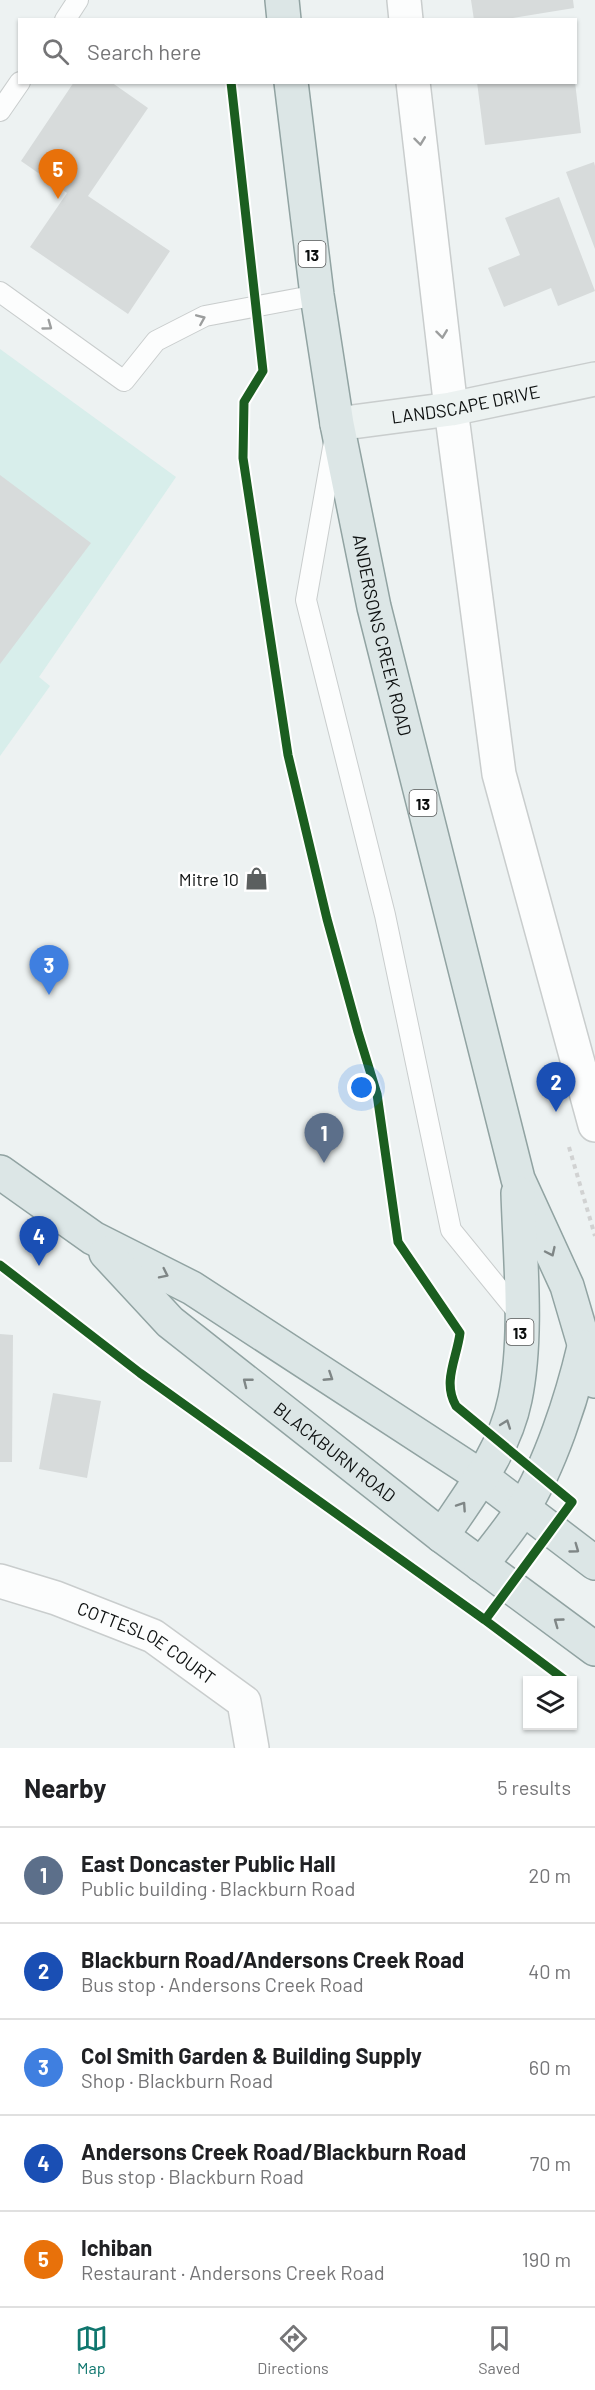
<!DOCTYPE html>
<html lang="en">
<head>
<meta charset="utf-8">
<style>
  body { margin:0; font-family:Barlow,sans-serif; background:#f6f6f6; color:#202124 }
  .controls { position:absolute; right:18px; bottom:18px; display:grid; overflow:hidden; border-radius:0px; box-shadow:0 2px 4px #0004 }
  .controls button { width:54px; height:54px; display:grid; place-items:center; padding:0; border:0; border-bottom:2px solid #e0e0e0; background:#fff; color:#202124; font:30px sans-serif }
  .you { position:absolute; left:362px; top:1088px; width:21px; height:21px; margin:-15px; border:4px solid #fff; border-radius:50%; background:#1a73e8; box-shadow:0 0 0 9px #1a73e833 }
  .badge { display:grid; place-items:center; width:39px; height:39px; border-radius:50%; background:#0f766e; color:#fff; font-size:20px; font-weight:700 }
  .pin { position:absolute; translate:-50% -50px; filter:drop-shadow(0 2px 3px #0008) }
  .pin::after { content:''; position:absolute; top:32px; width:21px; height:18px; background:inherit; clip-path:polygon(0 0,100% 0,50% 100%) }
  .list { margin:0; padding:0; list-style:none }
  h2 { display:flex; justify-content:space-between; align-items:center; height:78px; margin:0; padding:0 24px; font-size:26px }
  h2 small { font-size:20px; font-weight:400; color:#757577 }
  .list li { display:grid; grid-template-columns:39px 1fr auto; gap:18px; align-items:center; box-sizing:border-box; height:96px; padding:0 24px; border-top:2px solid #e0e0e0 }
  .list b { display:block; font-size:22px; white-space:nowrap }
  .list p { margin:0; font-size:20px; white-space:nowrap; color:#757577 }
  .list em { font-size:20px; font-style:normal; color:#757577 }
  .icon { flex:none; width:33px; height:33px; fill:none; stroke:currentColor; stroke-width:2; stroke-linecap:round; stroke-linejoin:round }
  .map { position:relative; flex:none; width:595px; height:1748px; overflow:hidden }
  .search { position:absolute; background:#fff; box-shadow:0 2px 4px #0004; left:18px; right:18px; top:18px; height:66px; display:flex; align-items:center; gap:15px; box-sizing:border-box; padding:0 21px; border-radius:0px; color:#757577; font-size:22px }
  .sheet { height:558px; background:#fff }
  nav { display:flex; justify-content:space-around; align-items:center; box-sizing:border-box; height:84px; border-top:2px solid #e0e0e0; background:#fff; font-size:16px; color:#757577 }
  nav a { display:grid; justify-items:center; gap:3px }
  nav .on { color:#0f766e }
  .map>svg:first-child { display:block }
  .green { fill:#d8eeeb }
  .building { fill:#d7dbdb }
  .lines { fill:none; stroke-linecap:round; stroke-linejoin:round }
  .lane-casing { stroke:#c9cdcd; stroke-width:22 }
  .street-casing { stroke:#c9cdcd; stroke-width:36 }
  .secondary-casing { stroke:#c9cdcd; stroke-width:36 }
  .primary-casing { stroke:#91a3a2; stroke-width:36 }
  .path { stroke:#d1d2d2; stroke-width:4; stroke-dasharray:4.5 4.5; stroke-linecap:butt }
  .lane { stroke:#fcfdfd; stroke-width:20 }
  .street { stroke:#fcfdfd; stroke-width:33 }
  .secondary { stroke:#ecf2f1; stroke-width:33 }
  .primary { stroke:#dce6e6; stroke-width:33 }
  .cycleway-casing { stroke:#fff; stroke-width:13 }
  .cycleway { stroke:#1b5e20; stroke-width:9 }
  .oneway { stroke:#9c9e9e }
  .oneway2 { stroke:#7f8686 }
  .labels { text-anchor:middle; dominant-baseline:central; stroke-width:5; stroke-linejoin:round; paint-order:stroke }
  .shield { fill:#fff; stroke:#565858; stroke-width:1.5 }
  .shield-label { font-size:16px; font-weight:bold; fill:#0d1010 }
  .street-label { font-size:18px; fill:#0d1010; stroke:#fff }
  .poi-label { font-size:18px; fill:#0d1010; stroke:#fff; text-anchor:end }
</style>
</head>
<body>
<div class="map">
<svg width="595" height="1748" viewBox="0 0 595 1748">
  <rect width="100%" height="100%" fill="#edf2f2"/>
  <!-- green -->
  <path class="green" d="M0,349L176,477L39,677L50,686L0,756Z"/>
  <!-- building -->
  <path class="building" d="M471,0H573L574,8L500,20H474Z
    M74,82H111L148,108L88,196L170,251L128,314L30,247L67,193L21,161Z
    M477,82H575L581,133L485,145Z
    M594,162L595,166V249L566,172Z
    M559,197L595,291L558,306L551,288L504,307L488,268L520,255L505,218Z
    M0,475L91,543L0,664Z
    M0,1334L13,1335L12,1462H0Z
    M53,1393L101,1401L87,1478L39,1469Z"/>
  <g class="lines">
    <defs>
      <path id="lane" d="M65,20L78,0
        M0,111L20,82
        M0,292L124,381L156,341L205,316L317,295
        M334,442L306,600L385,915L451,1230L521,1316"/>
      <g id="street">
        <path d="M404,0L406,20"/>
        <path d="M413,82L451,409L499,774L595,1125"/>
        <path id="s1" d="M0,1581L56,1598L153,1636L244,1702L252,1748"/>
      </g>
      <g id="secondary">
        <path id="s2" d="M337,424L451,409L595,379"/>
      </g>
      <g id="primary">
        <path d="M282,0L284,20"/>
        <path id="s3" d="M291,82L317,295L337,424L374,607L518,1179L567,1286L595,1381"/>
        <path d="M0,1172L93,1238L192,1288L482,1477L595,1563"/>
        <path id="s4" d="M106,1253L170,1322L442,1536L595,1649"/>
        <path d="M442,1536C470,1494 505,1450 515,1399C528,1336 520,1258 518,1193"/>
        <path d="M481,1565C495,1547 510,1529 522,1510C550,1466 572,1398 584,1347"/>
      </g>
    </defs>
    <!-- lane casing -->
    <use href="#lane" class="lane-casing"/>
    <!-- street casing -->
    <use href="#street" class="street-casing"/>
    <!-- secondary casing -->
    <use href="#secondary" class="secondary-casing"/>
    <!-- primary casing -->
    <use href="#primary" class="primary-casing"/>
    <!-- path -->
    <path class="path" d="M569,1147L595,1236"/>
    <!-- lane -->
    <use href="#lane" class="lane"/>
    <!-- street -->
    <use href="#street" class="street"/>
    <!-- secondary -->
    <use href="#secondary" class="secondary"/>
    <!-- primary -->
    <use href="#primary" class="primary"/>
    <defs>
      <path id="cycleway" d="M231,82L263,371L244,402L243,458L288,755L327,919L358,1032L377,1094L398,1242L460,1333C457,1358 442,1382 456,1406L572,1502L485,1620
        M0,1265L140,1373L485,1620L565,1680"/>
    </defs>
    <!-- cycleway casing -->
    <use href="#cycleway" class="cycleway-casing"/>
    <!-- cycleway -->
    <use href="#cycleway" class="cycleway"/>
  </g>
  <!-- one-way arrows -->
  <defs><path id="oneway-chevron" d="M-2-3.5L2.5 0L-2 3.5" fill="none" stroke-width="1.6" stroke-linecap="round" stroke-linejoin="round" transform="scale(1.5)"/></defs>
  <g class="oneway">
    <use href="#oneway-chevron" transform="translate(420 141) rotate(83)"/>
    <use href="#oneway-chevron" transform="translate(201 319) rotate(-23)"/>
    <use href="#oneway-chevron" transform="translate(48 326) rotate(36)"/>
    <use href="#oneway-chevron" transform="translate(442 334) rotate(83)"/>
  </g>
  <g class="oneway2">
    <use href="#oneway-chevron" transform="translate(551 1252) rotate(65)"/>
    <use href="#oneway-chevron" transform="translate(164 1274) rotate(26)"/>
    <use href="#oneway-chevron" transform="translate(329 1377) rotate(33)"/>
    <use href="#oneway-chevron" transform="translate(247 1382) rotate(-142)"/>
    <use href="#oneway-chevron" transform="translate(506 1424) rotate(-70)"/>
    <use href="#oneway-chevron" transform="translate(462 1506) rotate(-56)"/>
    <use href="#oneway-chevron" transform="translate(575 1549) rotate(36)"/>
    <use href="#oneway-chevron" transform="translate(558 1622) rotate(-144)"/>
  </g>
  <!-- icons -->
  <defs>
    <symbol id="shop-bare" viewBox="-9 -9 18 18"><path d="M-5-2.5h2.3a2.7 3.5 0 0 1 5.4 0H5L5.5 6h-11ZM-1.5-2.5h3a1.5 2.3 0 0 0-3 0Z" fill="#5b5f5f" stroke="#fff" stroke-width="2.5" paint-order="stroke"/></symbol>
  </defs>
  <g fill-rule="evenodd">
    <use href="#shop-bare" x="240" y="862" width="33" height="33"/>
  </g>
  <g class="labels">
    <!-- shield labels -->
    <g class="shield">
      <rect x="298.5" y="241" width="27" height="26" rx="4.5"/>
      <rect x="409.5" y="790" width="27" height="26" rx="4.5"/>
      <rect x="506.5" y="1319" width="27" height="26" rx="4.5"/>
    </g>
    <g class="shield-label">
      <text x="312" y="254">13</text>
      <text x="423" y="803">13</text>
      <text x="520" y="1332">13</text>
    </g>
    <!-- street labels -->
    <g class="street-label">
      <text stroke="none"><textPath href="#s2" startOffset="130">LANDSCAPE DRIVE</textPath></text>
      <text stroke="none"><textPath href="#s3" startOffset="561">ANDERSONS CREEK ROAD</textPath></text>
      <text stroke="none"><textPath href="#s4" startOffset="304">BLACKBURN ROAD</textPath></text>
      <text stroke="none"><textPath href="#s1" startOffset="160">COTTESLOE COURT</textPath></text>
    </g>
    <!-- poi labels -->
    <g class="poi-label">
      <text x="239" y="879">Mitre 10</text>
    </g>
  </g>
</svg>
<div class="controls">
<button><svg class="icon" aria-label="layers" viewBox="0 0 24 24"><path d="M12 4l9 5-9 5-9-5zM3 14l9 5 9-5"/></svg></button>
</div>
<div class="you"></div>
<div class="pin badge" style="left:324px;top:1163px;background:#5c6f8a">1</div>
<div class="pin badge" style="left:556px;top:1112px;background:#1a4fb4">2</div>
<div class="pin badge" style="left:49px;top:995px;background:#3f7fe0">3</div>
<div class="pin badge" style="left:39px;top:1266px;background:#1a4fb4">4</div>
<div class="pin badge" style="left:58px;top:199px;background:#e8710a">5</div>
<div class="search"><svg class="icon" aria-label="search" viewBox="0 0 24 24"><circle cx="10" cy="10" r="6"/><path d="M15 15l6 6"/></svg>Search here</div>
</div>
<section class="sheet">
<h2>Nearby<small>5 results</small></h2>
<ul class="list">
<li><span class="badge" style="background:#5c6f8a">1</span><div><b>East Doncaster Public Hall</b><p>Public building · Blackburn Road</p></div><em>20 m</em></li>
<li><span class="badge" style="background:#1a4fb4">2</span><div><b>Blackburn Road/Andersons Creek Road</b><p>Bus stop · Andersons Creek Road</p></div><em>40 m</em></li>
<li><span class="badge" style="background:#3f7fe0">3</span><div><b>Col Smith Garden &amp; Building Supply</b><p>Shop · Blackburn Road</p></div><em>60 m</em></li>
<li><span class="badge" style="background:#1a4fb4">4</span><div><b>Andersons Creek Road/Blackburn Road</b><p>Bus stop · Blackburn Road</p></div><em>70 m</em></li>
<li><span class="badge" style="background:#e8710a">5</span><div><b>Ichiban</b><p>Restaurant · Andersons Creek Road</p></div><em>190 m</em></li>
</ul>
</section>
<nav>
<a class="on"><svg class="icon" aria-label="map" viewBox="0 0 24 24"><path d="M3 6l6-2 6 2 6-2v14l-6 2-6-2-6 2zM9 4v14M15 6v14"/></svg>Map</a>
<a><svg class="icon" aria-label="directions" viewBox="0 0 24 24"><path d="M12 3l9 9-9 9-9-9zM9 14v-3h6M13 9l2 2-2 2"/></svg>Directions</a>
<a><svg class="icon" aria-label="saved" viewBox="0 0 24 24"><path d="M7 4h10v16l-5-4-5 4z"/></svg>Saved</a>
</nav>
</body>
</html>
